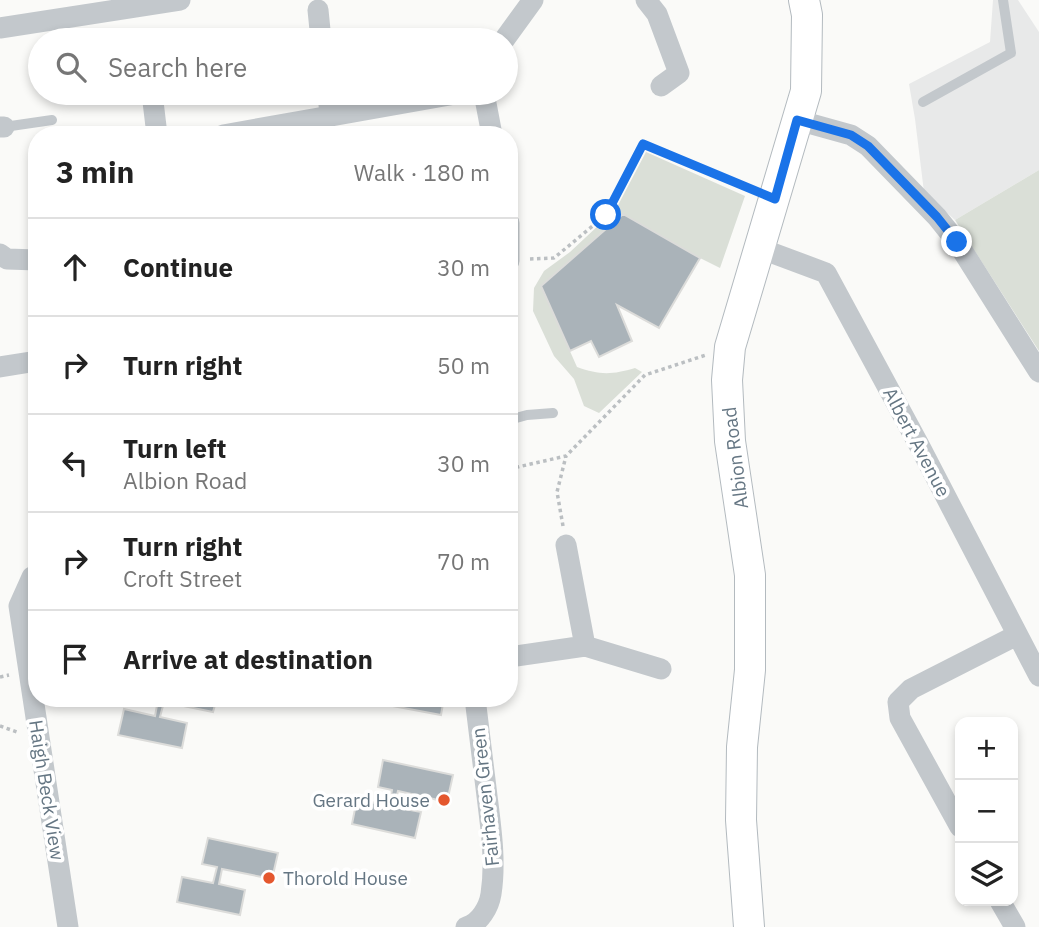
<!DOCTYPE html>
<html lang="en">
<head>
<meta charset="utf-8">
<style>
  body { margin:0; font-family:"IBM Plex Sans",sans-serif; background:#f2f2f2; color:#222 }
  .controls { position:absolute; right:21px; bottom:21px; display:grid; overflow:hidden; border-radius:14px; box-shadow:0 4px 10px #0003 }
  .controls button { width:63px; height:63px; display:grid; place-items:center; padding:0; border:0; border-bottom:2px solid #e0e0e0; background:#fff; color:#222; font:35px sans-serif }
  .stop { position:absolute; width:21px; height:21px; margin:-16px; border:5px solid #1a73e8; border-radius:50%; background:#fff }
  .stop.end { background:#1a73e8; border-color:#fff; box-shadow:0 2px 7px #0008 }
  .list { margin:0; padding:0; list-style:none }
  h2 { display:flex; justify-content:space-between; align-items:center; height:91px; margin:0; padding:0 28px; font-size:30px }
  h2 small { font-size:23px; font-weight:400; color:#767676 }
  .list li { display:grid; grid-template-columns:46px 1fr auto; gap:21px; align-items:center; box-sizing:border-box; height:98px; padding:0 28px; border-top:2px solid #e0e0e0 }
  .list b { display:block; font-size:26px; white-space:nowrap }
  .list p { margin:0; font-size:23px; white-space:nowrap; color:#767676 }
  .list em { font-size:23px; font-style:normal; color:#767676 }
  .icon { flex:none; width:38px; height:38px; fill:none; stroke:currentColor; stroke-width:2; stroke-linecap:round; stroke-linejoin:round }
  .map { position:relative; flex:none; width:1039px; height:927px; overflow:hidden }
  .search { position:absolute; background:#fff; box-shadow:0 4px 10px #0003; left:28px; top:28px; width:490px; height:77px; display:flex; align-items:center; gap:18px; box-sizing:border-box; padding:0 24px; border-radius:38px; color:#767676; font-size:26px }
  .panel { position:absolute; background:#fff; box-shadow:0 4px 10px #0003; left:28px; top:126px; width:490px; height:581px; border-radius:28px }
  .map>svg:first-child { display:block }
  .built { fill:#e8e9e9 }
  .green { fill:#dadfd7 }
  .building { fill:#aab3b9; stroke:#dcdcda; stroke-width:2 }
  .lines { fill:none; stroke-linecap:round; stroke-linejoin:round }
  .secondary-casing { stroke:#b3babf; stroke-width:32 }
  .path { stroke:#bbbfc2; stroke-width:3.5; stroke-dasharray:3.5 3.5; stroke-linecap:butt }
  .lane { stroke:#c3c8cc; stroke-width:10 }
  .street { stroke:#c3c8cc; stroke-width:21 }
  .secondary { stroke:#fff; stroke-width:30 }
  .route { stroke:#1a73e8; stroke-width:9 }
  .poi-dot { fill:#e4572e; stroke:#fff; stroke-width:2.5 }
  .labels { text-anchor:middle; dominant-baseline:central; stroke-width:7; stroke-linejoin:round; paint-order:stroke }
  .street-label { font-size:19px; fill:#657683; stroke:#fff }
  .poi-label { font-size:19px; fill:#657683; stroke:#fff; text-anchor:end }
</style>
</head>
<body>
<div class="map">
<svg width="1039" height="927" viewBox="0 0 1039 927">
  <rect width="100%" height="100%" fill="#fafaf8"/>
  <!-- built -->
  <path class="built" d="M993,0H1018L1039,32V170L955,220L924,192L915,119L909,84L990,42Z"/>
  <!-- green -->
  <path class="green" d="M646,152L745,196L720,268L700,258L622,214L541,286L577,367C599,375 612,375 635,368L642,372L599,413L584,406L574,379L554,356L533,311L534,288L544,271L570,252L616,209Z
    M1039,170V351L955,220Z"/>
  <!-- building -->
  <path class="building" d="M623,214L700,258L659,328L617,305L632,341L599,357L591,341L570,351L541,286Z
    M149,698H217L213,712L164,702L160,717L187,723L182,748L118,735L124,709L155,716L158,700Z
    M350,698H444L441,715Z
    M383,760L453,775L447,802L398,791L394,807L421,812L415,838L352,824L357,799L389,806L392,790L378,787Z
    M208,838L278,853L272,879L222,869L219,884L245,890L240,915L177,902L182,877L213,883L217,867L202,864Z"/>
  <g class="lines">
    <defs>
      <path id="secondary" d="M749,927L741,820L742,747L750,670V575L730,441L727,380L730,347L806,91L807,15L804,0"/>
    </defs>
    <!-- secondary casing -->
    <use href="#secondary" class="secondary-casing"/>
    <!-- path -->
    <path class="path" d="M530,259L554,258L606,215L644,144L752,190
      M509,469L566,456L645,375L706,355
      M563,526L557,492L566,456
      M0,677L9,675
      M0,726L17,732"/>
    <!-- lane -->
    <path class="lane" d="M923,102L1011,53L1003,0
      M4,127L52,120
      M509,420L527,415L553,413"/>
    <!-- street -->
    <path class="street" d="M646,0L657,14L679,73L661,86
      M318,10L321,40
      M0,28L180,0
      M504,40L533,0
      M152,93L157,135
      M328,93L330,116
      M484,93L492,135
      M797,120L851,135L868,146L937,217L957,242L1039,372
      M0,127H4
      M223,135L461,93
      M509,223V261
      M759,248L826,273L919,445L1039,676
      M0,254L7,259L37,260
      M0,367L37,361
      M566,545L585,646
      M37,576L32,577L19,606L68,927
      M509,657L585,646L661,669
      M960,827L900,718L898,702L911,689L1017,635
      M1000,901L1015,927
      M466,927C480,923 489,907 491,894C496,862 491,828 487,796C483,763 479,731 475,698"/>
    <!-- secondary -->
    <use href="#secondary" class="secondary"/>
  </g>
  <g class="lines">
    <!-- route -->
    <path class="route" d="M606,215L643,144L775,199L797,120L851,135L868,146L937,217L957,242"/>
  </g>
  <!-- markers -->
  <g class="poi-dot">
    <circle cx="444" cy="800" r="7"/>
    <circle cx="269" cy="878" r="7"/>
  </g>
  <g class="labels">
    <!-- street labels -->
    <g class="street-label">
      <text transform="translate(917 442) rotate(62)">Albert Avenue</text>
      <text transform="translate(735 458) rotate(-97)">Albion Road</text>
      <text transform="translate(47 790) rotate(81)">Haigh Beck View</text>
      <text transform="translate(485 797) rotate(-96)">Fairhaven Green</text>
    </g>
    <!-- poi labels -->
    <g class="poi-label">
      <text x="430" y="800">Gerard House</text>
      <text x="283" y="878" text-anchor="start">Thorold House</text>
    </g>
  </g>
</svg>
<div class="controls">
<button>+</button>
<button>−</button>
<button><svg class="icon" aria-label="layers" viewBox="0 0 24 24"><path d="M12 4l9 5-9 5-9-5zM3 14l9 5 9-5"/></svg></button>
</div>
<div class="stop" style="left:606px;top:215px"></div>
<div class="stop end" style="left:957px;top:242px"></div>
<div class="search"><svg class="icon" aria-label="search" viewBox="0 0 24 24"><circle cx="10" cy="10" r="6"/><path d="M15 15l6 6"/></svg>Search here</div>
<section class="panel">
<h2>3 min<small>Walk · 180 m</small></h2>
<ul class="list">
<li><svg class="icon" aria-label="ahead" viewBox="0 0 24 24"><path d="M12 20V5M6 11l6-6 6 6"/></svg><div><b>Continue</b></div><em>30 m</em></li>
<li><svg class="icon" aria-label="right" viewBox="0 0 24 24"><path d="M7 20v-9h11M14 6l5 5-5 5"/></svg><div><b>Turn right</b></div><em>50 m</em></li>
<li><svg class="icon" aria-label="left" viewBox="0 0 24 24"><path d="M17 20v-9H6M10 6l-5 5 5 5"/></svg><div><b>Turn left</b><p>Albion Road</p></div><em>30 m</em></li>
<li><svg class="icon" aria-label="right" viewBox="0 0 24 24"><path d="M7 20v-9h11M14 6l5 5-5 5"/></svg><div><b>Turn right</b><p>Croft Street</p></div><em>70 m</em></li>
<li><svg class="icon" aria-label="arrive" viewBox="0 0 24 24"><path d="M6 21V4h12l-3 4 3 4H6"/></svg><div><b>Arrive at destination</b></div></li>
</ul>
</section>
</div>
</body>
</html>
